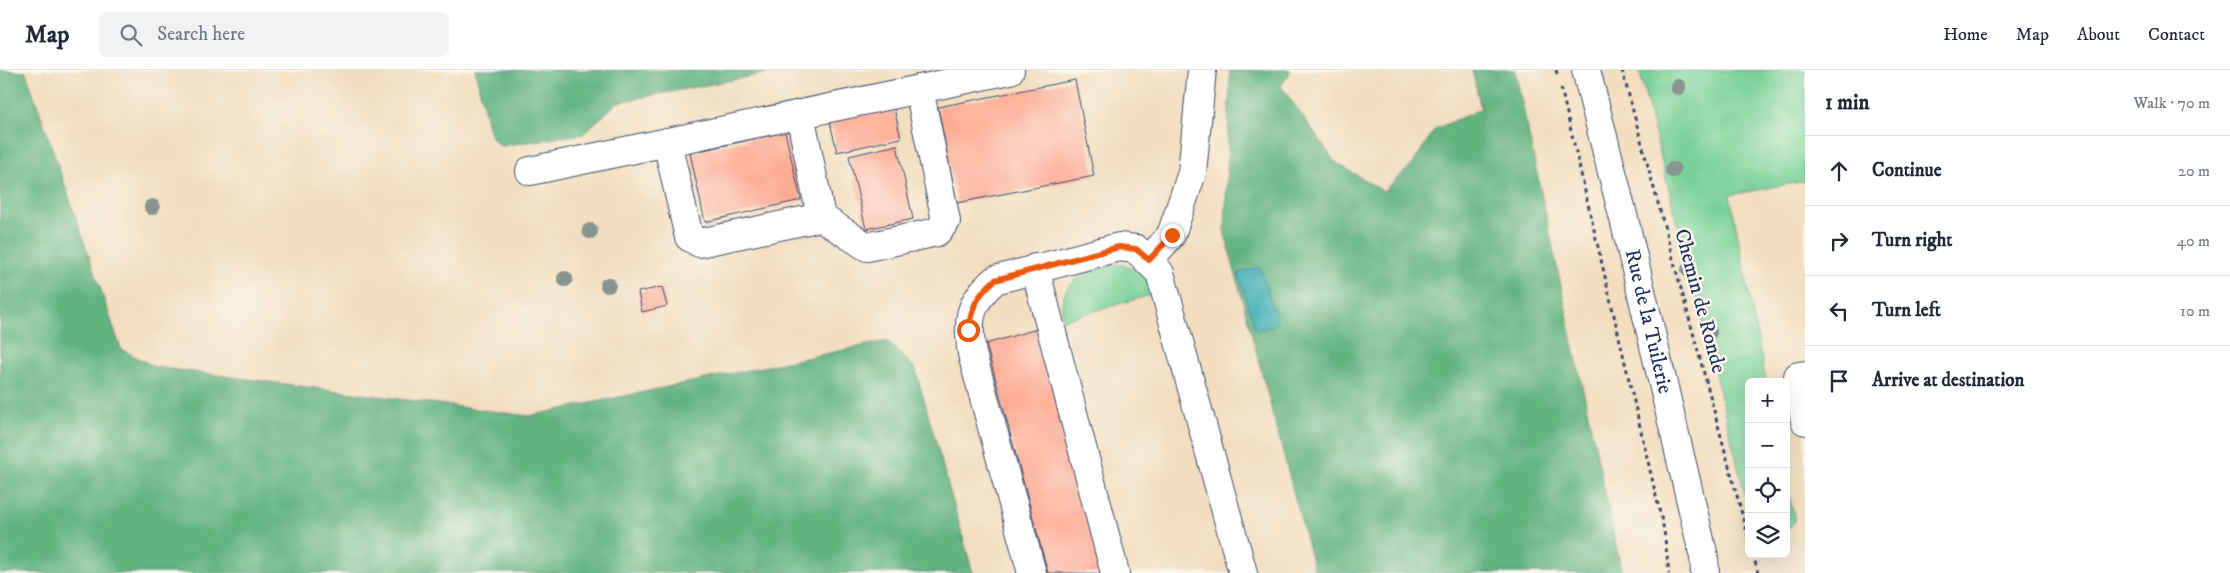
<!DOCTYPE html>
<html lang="en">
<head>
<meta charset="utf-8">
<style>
  body { margin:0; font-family:"IM FELL DW Pica",serif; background:#f2f2f3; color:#1f2937 }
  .controls { position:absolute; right:15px; bottom:15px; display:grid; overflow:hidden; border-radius:8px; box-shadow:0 5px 20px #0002 }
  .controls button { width:45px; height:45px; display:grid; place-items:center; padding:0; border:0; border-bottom:1px solid #e0e1e3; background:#fff; color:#1f2937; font:25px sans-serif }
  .stop { position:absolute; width:15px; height:15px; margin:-11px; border:4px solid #ea580c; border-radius:50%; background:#fff }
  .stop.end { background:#ea580c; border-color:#fff; box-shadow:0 1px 5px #0008 }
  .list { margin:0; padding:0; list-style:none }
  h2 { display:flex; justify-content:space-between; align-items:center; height:65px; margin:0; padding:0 20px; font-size:21px }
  h2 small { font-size:16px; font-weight:400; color:#747a83 }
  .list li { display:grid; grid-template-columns:32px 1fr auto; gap:15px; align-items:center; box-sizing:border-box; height:70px; padding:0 20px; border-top:1px solid #e0e1e3 }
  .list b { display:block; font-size:19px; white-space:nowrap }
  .list em { font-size:16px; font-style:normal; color:#747a83 }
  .icon { flex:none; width:28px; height:28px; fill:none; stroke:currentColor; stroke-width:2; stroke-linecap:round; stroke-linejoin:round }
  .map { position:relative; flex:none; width:1805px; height:503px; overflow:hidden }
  header { display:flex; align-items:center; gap:30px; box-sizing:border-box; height:70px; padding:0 25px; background:#fff; border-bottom:1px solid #e0e1e3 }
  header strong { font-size:24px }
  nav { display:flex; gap:28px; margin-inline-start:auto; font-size:18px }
  .search { width:350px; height:45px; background:#f2f2f3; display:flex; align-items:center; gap:12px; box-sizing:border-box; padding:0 18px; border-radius:8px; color:#747a83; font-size:19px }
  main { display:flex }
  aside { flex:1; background:#fff }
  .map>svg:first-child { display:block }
  .green { fill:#78d197; stroke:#4a807a }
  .forest { fill:#62b380; stroke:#3e716f }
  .water { fill:#39abb3; stroke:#2a6d88 }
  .building { fill:#fdab94 }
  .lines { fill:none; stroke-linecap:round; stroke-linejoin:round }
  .minor-casing { stroke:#3b496c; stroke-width:30 }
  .path { stroke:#3b496c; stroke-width:3; stroke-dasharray:4 4; stroke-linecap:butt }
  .minor { stroke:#fff; stroke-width:28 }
  .tree { fill:#889491 }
  .route { stroke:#ea580c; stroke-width:6 }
  .labels { text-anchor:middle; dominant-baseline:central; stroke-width:5; stroke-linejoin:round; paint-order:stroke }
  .street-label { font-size:21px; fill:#1b2f5e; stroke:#fbf7ec }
</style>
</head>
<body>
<header>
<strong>Map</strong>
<div class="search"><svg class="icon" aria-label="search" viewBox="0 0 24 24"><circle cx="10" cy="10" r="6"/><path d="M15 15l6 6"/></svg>Search here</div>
<nav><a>Home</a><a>Map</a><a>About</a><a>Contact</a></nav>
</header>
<main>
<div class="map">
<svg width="1805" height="503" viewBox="0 0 1805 503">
  <rect width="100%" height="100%" fill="#fbf7ec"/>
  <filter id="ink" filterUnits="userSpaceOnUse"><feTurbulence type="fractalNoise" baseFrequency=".02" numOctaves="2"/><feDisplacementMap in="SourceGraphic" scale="10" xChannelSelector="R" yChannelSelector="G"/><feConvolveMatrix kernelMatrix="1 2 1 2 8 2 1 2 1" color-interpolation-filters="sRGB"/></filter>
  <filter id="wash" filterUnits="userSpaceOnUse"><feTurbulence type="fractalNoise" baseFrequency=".0096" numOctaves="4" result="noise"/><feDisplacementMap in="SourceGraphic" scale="20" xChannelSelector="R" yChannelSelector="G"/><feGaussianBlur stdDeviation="1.12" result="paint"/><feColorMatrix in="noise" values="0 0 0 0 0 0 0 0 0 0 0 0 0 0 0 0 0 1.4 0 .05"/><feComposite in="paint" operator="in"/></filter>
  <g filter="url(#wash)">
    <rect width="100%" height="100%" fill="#f2ddbe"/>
    <!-- green -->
    <path class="green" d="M1639,0H1805V111L1730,125L1766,312H1749V440Z
      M1115,194C1139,197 1145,202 1154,224L1063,250C1056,211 1084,202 1115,194Z
      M1786,409L1795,452L1786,461Z"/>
    <!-- forest -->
    <path class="forest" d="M0,0L26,2L121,279L155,297L529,346L887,271L915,298L973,503H0Z
      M475,0H784L618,32L583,64L500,76L490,65Z
      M1230,0H1291L1281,16L1335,92L1383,121L1411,96L1435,59L1481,39L1472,0H1515L1622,503H1315L1225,164Z"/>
    <!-- water -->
    <path class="water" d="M1260,197L1278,254L1256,261L1238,203Z"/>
    <g id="blocks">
      <!-- building -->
      <path class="building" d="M1075,10L1094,106L957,133L938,37Z
        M893,34L901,68L837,82L829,48Z
        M785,62L801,130L705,152L690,83Z
        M897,75L913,149L866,159L849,86Z
        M662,217L667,236L642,242L638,222Z
        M1040,258L1108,503H1048L986,274Z"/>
    </g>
  </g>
  <g filter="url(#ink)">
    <use href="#blocks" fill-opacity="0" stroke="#3b496c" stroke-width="1"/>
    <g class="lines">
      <defs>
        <g id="minor">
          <path id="s1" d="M1586,0L1625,153L1704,487L1705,503"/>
          <path d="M800,44L821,147"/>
          <path d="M667,72L689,167L699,173L821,147L867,177L937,162L946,151L919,19"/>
          <path d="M530,101L1010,0"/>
          <path d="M1149,190L1171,165L1192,103L1202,0"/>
          <path d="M1035,198L1115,503"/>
          <path d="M1805,305L1798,306L1805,351"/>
          <path d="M1032,503L972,284C967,251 968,233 995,210L1119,177L1136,179L1160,203L1243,503"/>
        </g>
      </defs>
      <!-- minor casing -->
      <use href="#minor" class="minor-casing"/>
      <!-- path -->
      <path class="path" d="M1556,0L1558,7
        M1622,0L1749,470
        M1561,18L1664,460L1669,503
        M1753,484L1758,503"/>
      <!-- minor -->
      <use href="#minor" class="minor"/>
    </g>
    <!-- trees -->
    <g class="tree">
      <circle cx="1678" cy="17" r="8"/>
      <circle cx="1673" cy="100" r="8"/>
      <circle cx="152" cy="137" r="8"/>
      <circle cx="590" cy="161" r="8"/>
      <circle cx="1689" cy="200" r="8"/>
      <circle cx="565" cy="209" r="8"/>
      <circle cx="608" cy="215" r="8"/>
      <circle cx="1709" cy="262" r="8"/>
    </g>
  </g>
  <g class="lines" filter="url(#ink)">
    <!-- route -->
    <path class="route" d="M968,260C972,237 977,225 995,210L1119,177L1136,179L1149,190L1172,165"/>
  </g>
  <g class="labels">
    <!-- street labels -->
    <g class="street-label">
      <text transform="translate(1700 231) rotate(75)">Chemin de Ronde</text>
      <text stroke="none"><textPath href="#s1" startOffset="259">Rue de la Tuilerie</textPath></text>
    </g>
  </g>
</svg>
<div class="controls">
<button>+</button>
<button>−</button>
<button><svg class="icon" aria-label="locate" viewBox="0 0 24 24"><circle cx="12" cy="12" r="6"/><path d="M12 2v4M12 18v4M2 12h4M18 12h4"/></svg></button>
<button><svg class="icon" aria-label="layers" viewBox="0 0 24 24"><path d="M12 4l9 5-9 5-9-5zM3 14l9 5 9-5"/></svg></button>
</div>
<div class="stop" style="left:968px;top:260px"></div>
<div class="stop end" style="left:1172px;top:165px"></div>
</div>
<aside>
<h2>1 min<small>Walk · 70 m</small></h2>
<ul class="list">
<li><svg class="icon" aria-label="ahead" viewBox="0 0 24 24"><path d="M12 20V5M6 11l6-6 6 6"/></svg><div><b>Continue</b></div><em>20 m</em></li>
<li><svg class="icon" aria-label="right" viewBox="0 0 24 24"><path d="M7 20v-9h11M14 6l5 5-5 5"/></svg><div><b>Turn right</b></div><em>40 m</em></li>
<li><svg class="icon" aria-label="left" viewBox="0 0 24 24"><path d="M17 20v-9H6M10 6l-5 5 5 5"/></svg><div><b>Turn left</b></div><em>10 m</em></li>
<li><svg class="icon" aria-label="arrive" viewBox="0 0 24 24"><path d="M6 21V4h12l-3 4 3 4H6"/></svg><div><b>Arrive at destination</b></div></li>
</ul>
</aside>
</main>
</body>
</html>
